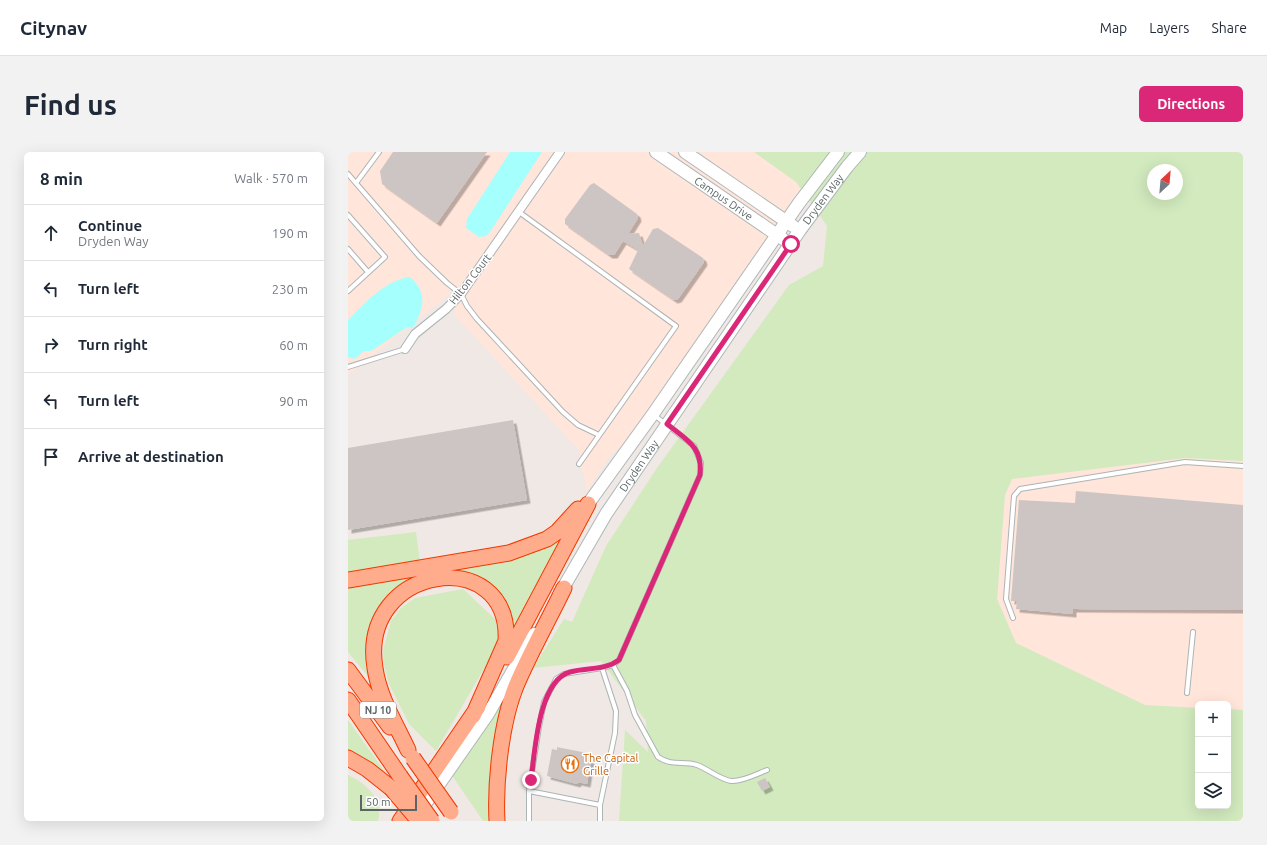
<!DOCTYPE html>
<html lang="en">
<head>
<meta charset="utf-8">
<style>
  body { margin:0; font-family:Ubuntu,sans-serif; background:#f2f2f3; color:#1f2937 }
  .controls { position:absolute; right:12px; bottom:12px; display:grid; overflow:hidden; border-radius:6px; box-shadow:0 4px 16px #0002 }
  .controls button { width:36px; height:36px; display:grid; place-items:center; padding:0; border:0; border-bottom:1px solid #e0e1e3; background:#fff; color:#1f2937; font:20px sans-serif }
  .compass { position:absolute; left:799px; top:12px; width:36px; height:36px; border-radius:50%; background:#fff; box-shadow:0 4px 16px #0002; rotate:26deg }
  .scale { position:absolute; left:12px; bottom:10px; width:57px; box-sizing:border-box; padding-left:4px; border:2px solid #5c6566; border-top:0; font-size:11px; line-height:14px; white-space:nowrap; color:#5c6566; -webkit-text-stroke:3px #fff; paint-order:stroke }
  .stop { position:absolute; width:12px; height:12px; margin:-9px; border:3px solid #db2777; border-radius:50%; background:#fff }
  .stop.end { background:#db2777; border-color:#fff; box-shadow:0 1px 4px #0008 }
  .list { margin:0; padding:0; list-style:none }
  h2 { display:flex; justify-content:space-between; align-items:center; height:52px; margin:0; padding:0 16px; font-size:17px }
  h2 small { font-size:13px; font-weight:400; color:#747a83 }
  .list li { display:grid; grid-template-columns:26px 1fr auto; gap:12px; align-items:center; box-sizing:border-box; height:56px; padding:0 16px; border-top:1px solid #e0e1e3 }
  .list b { display:block; font-size:15px; white-space:nowrap }
  .list p { margin:0; font-size:13px; white-space:nowrap; color:#747a83 }
  .list em { font-size:13px; font-style:normal; color:#747a83 }
  .icon { flex:none; width:22px; height:22px; fill:none; stroke:currentColor; stroke-width:2; stroke-linecap:round; stroke-linejoin:round }
  .map { position:relative; flex:none; width:895px; height:669px; overflow:hidden; border-radius:6px }
  header { display:flex; align-items:center; gap:24px; box-sizing:border-box; height:56px; padding:0 20px; background:#fff; border-bottom:1px solid #e0e1e3 }
  header strong { font-size:19px }
  nav { display:flex; gap:22px; margin-inline-start:auto; font-size:14px }
  .intro { display:flex; align-items:center; justify-content:space-between; box-sizing:border-box; height:96px; padding:0 24px }
  h1 { margin:0; font-size:28px }
  .button { padding:10px 18px; border-radius:6px; background:#db2777; color:#fff; font-size:14px; font-weight:700 }
  main { display:flex; gap:24px; padding:0 24px }
  aside { flex:1; background:#fff; border-radius:6px; box-shadow:0 4px 16px #0002 }
  .map>svg:first-child { display:block }
  .commercial { fill:#ffe5da }
  .green { fill:#d2eabe; fill-rule:evenodd }
  .water { fill:#a5fffc }
  .building { fill:#cdc5c3; filter:url(#shadow) }
  .lines { fill:none; stroke-linecap:round; stroke-linejoin:round }
  .lane-casing { stroke:#adb4b5; stroke-width:6 }
  .street-casing { stroke:#adb4b5; stroke-width:10 }
  .secondary-casing { stroke:#aeb7b8; stroke-width:14 }
  .highway-casing { stroke:#f43600; stroke-width:17 }
  .lane { stroke:#fff; stroke-width:4 }
  .street { stroke:#fff; stroke-width:8 }
  .secondary { stroke:#fff; stroke-width:12 }
  .highway { stroke:#ffac8c; stroke-width:15 }
  .highway-bridge-casing { stroke:#f43600; stroke-width:17; stroke-linecap:butt }
  .highway-bridge { stroke:#ffac8c; stroke-width:15 }
  .route { stroke:#db2777; stroke-width:5 }
  .labels { text-anchor:middle; dominant-baseline:central; stroke-width:3; stroke-linejoin:round; paint-order:stroke }
  .shield { fill:#fff; stroke:#8d9394; stroke-width:1 }
  .shield-label { font-size:10px; font-weight:bold; fill:#5c6566 }
  .street-label { font-size:11px; fill:#5c6566; stroke:#fff }
  .food-label { font-size:11px; fill:#c56008; stroke:#fff; text-anchor:start }
</style>
</head>
<body>
<header>
<strong>Citynav</strong>
<nav><a>Map</a><a>Layers</a><a>Share</a></nav>
</header>
<div class="intro"><h1>Find us</h1><a class="button">Directions</a></div>
<main>
<aside>
<h2>8 min<small>Walk · 570 m</small></h2>
<ul class="list">
<li><svg class="icon" aria-label="ahead" viewBox="0 0 24 24"><path d="M12 20V5M6 11l6-6 6 6"/></svg><div><b>Continue</b><p>Dryden Way</p></div><em>190 m</em></li>
<li><svg class="icon" aria-label="left" viewBox="0 0 24 24"><path d="M17 20v-9H6M10 6l-5 5 5 5"/></svg><div><b>Turn left</b></div><em>230 m</em></li>
<li><svg class="icon" aria-label="right" viewBox="0 0 24 24"><path d="M7 20v-9h11M14 6l5 5-5 5"/></svg><div><b>Turn right</b></div><em>60 m</em></li>
<li><svg class="icon" aria-label="left" viewBox="0 0 24 24"><path d="M17 20v-9H6M10 6l-5 5 5 5"/></svg><div><b>Turn left</b></div><em>90 m</em></li>
<li><svg class="icon" aria-label="arrive" viewBox="0 0 24 24"><path d="M6 21V4h12l-3 4 3 4H6"/></svg><div><b>Arrive at destination</b></div></li>
</ul>
</aside>
<div class="map">
<svg width="895" height="669" viewBox="0 0 895 669">
  <defs>
    <filter id="shadow"><feDropShadow dx="3.5" dy="3.5" stdDeviation="0" flood-color="#0004"/></filter>
  </defs>
  <rect width="100%" height="100%" fill="#f0e8e4"/>
  <!-- commercial -->
  <path class="commercial" d="M0,0H480L277,291L262,304L238,340L237,326L231,312L232,299L106,162L113,142L99,131L102,142L0,223Z
    M837,306L895,309V558L880,557V552H850V556L797,553L668,491L649,447L657,343L664,327Z"/>
  <!-- green -->
  <path class="green" d="M406,0H895V309L837,306L664,327L657,343L649,447L668,491L797,553L850,556V654H880V557L895,558V669H271L277,578L300,600L298,569L253,509L185,516L216,467L224,470L258,394L309,316L441,133L475,114L479,74L448,30ZM805,18H829V42H805Z
    M68,380L72,411L0,422V388Z
    M213,386L164,485L160,462L114,422L40,448L24,529L0,500V432Z
    M115,437L148,468L151,491L88,599L61,572L41,532L36,514L35,498L43,469L53,456L67,446Z
    M159,544L145,669H135L103,622Z
    M0,568L42,627L0,599Z
    M0,623C18,631 36,648 30,669H0Z"/>
  <!-- water -->
  <path class="water" d="M162,0H194L144,77L138,84L131,85L118,76L119,67Z
    M62,125C81,141 75,158 65,176L59,175L28,196L23,199H16L7,207L0,205V168C16,152 37,128 62,125Z"/>
  <!-- building -->
  <path class="building" d="M45,0H139L89,71L34,32L32,19Z
    M246,31L289,62L290,66L280,82L291,81L295,94L305,77L310,76L355,106L356,110L330,147L326,148L281,117L290,98L275,89L266,103H261L217,72V67L242,33Z
    M165,268L179,348L0,378V296Z
    M728,339L895,353V458L725,457V462L668,457L669,449H663L671,348L727,351Z
    M209,595L244,602L239,632L230,630L229,632L199,624L204,597L209,598Z
    M417,626L422,635L414,639L409,630Z"/>
  <g class="lines">
    <defs>
      <path id="lane" d="M0,22L71,104L99,131L113,142L119,154L129,167L215,260L230,273L251,283
        M8,31L31,0
        M171,60L328,174L231,312
        M0,63L37,105L0,139
        M0,97L20,120
        M0,215L57,197
        M665,466L658,447L666,344L672,337L837,310L895,314
        M265,513L279,539L287,563L310,605C325,615 335,608 349,613C360,617 371,627 383,629C394,630 409,622 419,618
        M839,541L845,480
        M181,639L252,653
        M181,669V639L191,575L196,550L205,533L208,527L216,522L254,516L265,513L271,508L352,323L353,311L346,294L306,263
        M252,669V653L267,581L268,559L254,516"/>
      <path id="street" d="M57,197L67,182L98,157L113,142L212,0"/>
      <g id="secondary">
        <path id="s1" d="M308,0L435,87"/>
        <path d="M337,0L445,74"/>
        <path d="M240,352L305,262L451,51L490,0"/>
        <path id="s2" d="M211,443L258,362L318,274L452,78L499,15L512,0"/>
        <path d="M71,661L140,562L186,482"/>
      </g>
      <path id="highway" d="M0,428L161,401L199,387L209,380L230,357
        M159,505L240,352
        M0,518L42,575
        M0,548L52,624
        M60,598C48,572 31,545 27,516C10,412 163,391 158,489L125,564
        M0,606L19,617L43,636
        M52,669L130,555
        M149,669C147,630 153,571 168,534C182,501 200,469 216,436"/>
    </defs>
    <!-- lane casing -->
    <use href="#lane" class="lane-casing"/>
    <!-- street casing -->
    <use href="#street" class="street-casing"/>
    <!-- secondary casing -->
    <use href="#secondary" class="secondary-casing"/>
    <!-- highway casing -->
    <use href="#highway" class="highway-casing"/>
    <!-- lane -->
    <use href="#lane" class="lane"/>
    <!-- street -->
    <use href="#street" class="street"/>
    <!-- secondary -->
    <use href="#secondary" class="secondary"/>
    <!-- highway -->
    <use href="#highway" class="highway"/>
    <defs>
      <path id="highway-bridge" d="M65,606L103,660
        M52,624L84,669
        M43,636L71,669"/>
    </defs>
    <!-- highway-bridge casing -->
    <use href="#highway-bridge" class="highway-bridge-casing"/>
    <!-- highway-bridge -->
    <use href="#highway-bridge" class="highway-bridge"/>
  </g>
  <g class="lines">
    <!-- route -->
    <path class="route" d="M183,628C187,600 190,529 222,520C239,515 256,519 271,508L352,323C355,295 339,288 319,272L443,92"/>
  </g>
  <!-- icons -->
  <defs>
    <symbol id="restaurant-ring" viewBox="-11 -11 22 22"><circle r="9.5" fill="#fff" stroke="#e8710a" stroke-width="1.5"/><path d="M-5-6h1v4h1v-4h1v4h1v-4h1v5L-1.5 .5V6h-2V.5L-5-1ZM5-6V6H3V1.5H1.5Q1.5-4 5-6Z" fill="#e8710a"/></symbol>
  </defs>
  <g fill-rule="evenodd">
    <use href="#restaurant-ring" x="212" y="602" width="20" height="20"/>
  </g>
  <g class="labels">
    <!-- shield labels -->
    <rect class="shield" x="12" y="550" width="36" height="16" rx="3"/>
    <g class="shield-label">
      <text x="30" y="558">NJ 10</text>
    </g>
    <!-- street labels -->
    <g class="street-label">
      <text stroke="none"><textPath href="#s1" startOffset="82">Campus Drive</textPath></text>
      <text stroke="none"><textPath href="#s2" startOffset="476">Dryden Way</textPath></text>
      <text transform="translate(122 127) rotate(-52)">Hilton Court</text>
      <text stroke="none"><textPath href="#s2" startOffset="152">Dryden Way</textPath></text>
    </g>
    <!-- food labels -->
    <g class="food-label">
      <text x="235" y="606">The Capital<tspan x="235" dy="13">Grille</tspan></text>
    </g>
  </g>
</svg>
<div class="controls">
<button>+</button>
<button>−</button>
<button><svg class="icon" aria-label="layers" viewBox="0 0 24 24"><path d="M12 4l9 5-9 5-9-5zM3 14l9 5 9-5"/></svg></button>
</div>
<svg class="compass" viewBox="-18 -18 36 36"><path d="M0-13l5 13h-10z" fill="#e53935"/><path d="M0 13l5-13h-10z" fill="#747a83"/></svg>
<div class="scale">50 m</div>
<div class="stop" style="left:443px;top:92px"></div>
<div class="stop end" style="left:183px;top:628px"></div>
</div>
</main>
</body>
</html>
